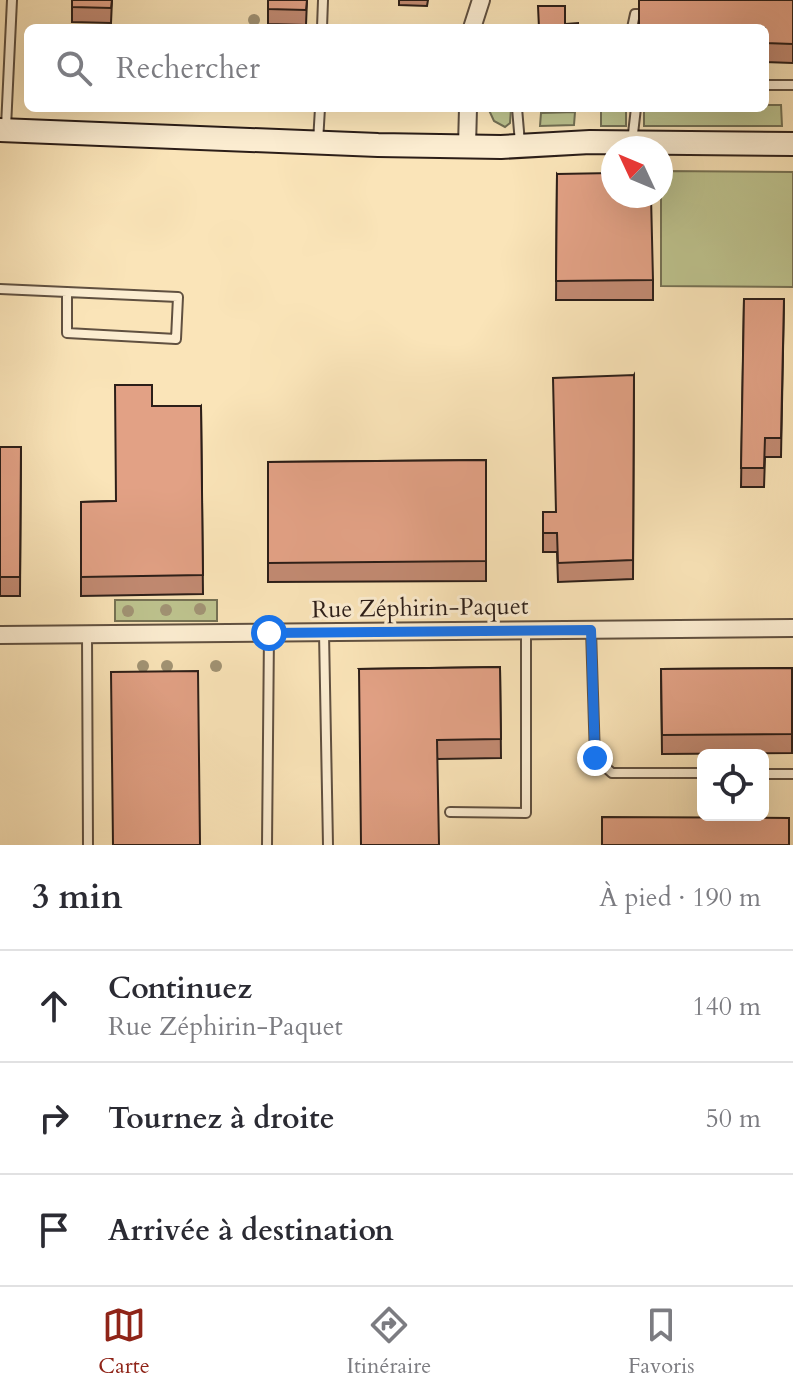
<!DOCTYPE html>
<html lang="fr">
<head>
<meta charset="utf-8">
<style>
  body { margin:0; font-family:Cardo,serif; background:#f2f2f3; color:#2b2b33 }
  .controls { position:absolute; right:24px; bottom:24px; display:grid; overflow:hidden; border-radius:12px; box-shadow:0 8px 32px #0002 }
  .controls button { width:72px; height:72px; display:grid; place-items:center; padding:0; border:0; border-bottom:2px solid #e1e1e2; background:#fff; color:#2b2b33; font:40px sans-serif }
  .compass { position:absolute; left:601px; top:136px; width:72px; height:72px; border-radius:50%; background:#fff; box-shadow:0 8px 32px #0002; rotate:314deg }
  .stop { position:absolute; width:24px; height:24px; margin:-18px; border:6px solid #1a73e8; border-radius:50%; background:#fff }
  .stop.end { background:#1a73e8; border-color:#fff; box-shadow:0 2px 8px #0008 }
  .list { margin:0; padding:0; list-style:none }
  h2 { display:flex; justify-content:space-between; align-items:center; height:104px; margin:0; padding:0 32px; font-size:34px }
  h2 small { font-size:26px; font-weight:400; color:#7c7c81 }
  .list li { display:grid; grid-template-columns:52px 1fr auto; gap:24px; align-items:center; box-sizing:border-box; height:112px; padding:0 32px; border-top:2px solid #e1e1e2 }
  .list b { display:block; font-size:30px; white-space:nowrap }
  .list p { margin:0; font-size:26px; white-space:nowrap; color:#7c7c81 }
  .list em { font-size:26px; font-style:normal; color:#7c7c81 }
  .icon { flex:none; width:44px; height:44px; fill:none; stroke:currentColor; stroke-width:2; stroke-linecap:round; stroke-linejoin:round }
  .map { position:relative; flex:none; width:793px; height:845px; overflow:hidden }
  .search { position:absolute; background:#fff; box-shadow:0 8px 32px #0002; left:24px; right:24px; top:24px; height:88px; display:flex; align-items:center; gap:20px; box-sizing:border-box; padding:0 28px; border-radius:12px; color:#7c7c81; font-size:30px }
  .sheet { height:440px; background:#fff }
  nav { display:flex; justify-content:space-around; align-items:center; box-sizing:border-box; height:112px; border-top:2px solid #e1e1e2; background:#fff; font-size:22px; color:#7c7c81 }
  nav a { display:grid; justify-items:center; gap:4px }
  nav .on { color:#8f2418 }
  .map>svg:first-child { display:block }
  .green { fill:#bec48f; stroke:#757154; stroke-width:2 }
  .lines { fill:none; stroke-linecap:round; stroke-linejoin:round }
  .service-casing { stroke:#605040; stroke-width:12 }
  .minor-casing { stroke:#605040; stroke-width:20 }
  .secondary-casing { stroke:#2c1e18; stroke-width:26 }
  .service { stroke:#fcedd1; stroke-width:8 }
  .minor { stroke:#fcedd1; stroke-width:16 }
  .secondary { stroke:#fcedd1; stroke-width:22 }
  .tree { fill:#a19374 }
  .wall { fill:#c28a72; stroke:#2c1e18; stroke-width:2 }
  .building { fill:#e2a185; stroke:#2c1e18; stroke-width:2 }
  .route { stroke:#1a73e8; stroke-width:10 }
  .labels { text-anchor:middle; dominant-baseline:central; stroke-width:6; stroke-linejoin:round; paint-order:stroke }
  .street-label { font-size:24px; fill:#2c1e18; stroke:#fcedd1 }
</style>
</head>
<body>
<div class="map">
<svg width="793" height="845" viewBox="0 0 793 845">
  <rect width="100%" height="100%" fill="#fae4b8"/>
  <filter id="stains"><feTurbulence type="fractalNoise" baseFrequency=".0025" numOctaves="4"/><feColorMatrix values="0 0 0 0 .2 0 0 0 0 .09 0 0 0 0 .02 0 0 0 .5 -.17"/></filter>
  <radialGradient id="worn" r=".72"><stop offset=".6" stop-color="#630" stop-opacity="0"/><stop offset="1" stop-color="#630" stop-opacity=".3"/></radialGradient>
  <!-- green -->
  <path class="green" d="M765,105H781L782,126H644V108H765Z
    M488,108H511L510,123L505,127L494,121Z
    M601,108H626V126H601Z
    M575,112L574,125L540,126L541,113Z
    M661,171L793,172V287L661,286Z
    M115,600H217V621H115Z"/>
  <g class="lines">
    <defs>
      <path id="service" d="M322,28L323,0
        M632,28L635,14H648
        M765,85H793
        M517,108L520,143
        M6,127L12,0
        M318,142L320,108
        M632,142L636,108
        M0,289L178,297L176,339L67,333V292
        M591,630L595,758L612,773H703
        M324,633L328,845
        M87,635L88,845
        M763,774H793
        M450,812L526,813V631
        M267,845L269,633"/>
      <path id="minor" d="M472,28L481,0
        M467,146L468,108
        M0,635L793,628"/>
      <path id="secondary" d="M0,130L378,145L501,147L590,142L793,144"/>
    </defs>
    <!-- service casing -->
    <use href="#service" class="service-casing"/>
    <!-- minor casing -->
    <use href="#minor" class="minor-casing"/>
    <!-- secondary casing -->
    <use href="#secondary" class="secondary-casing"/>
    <!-- service -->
    <use href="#service" class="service"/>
    <!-- minor -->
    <use href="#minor" class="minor"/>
    <!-- secondary -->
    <use href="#secondary" class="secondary"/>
  </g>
  <!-- trees -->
  <g class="tree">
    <circle cx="254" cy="20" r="6"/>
    <circle cx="200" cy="609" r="6"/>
    <circle cx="166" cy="610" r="6"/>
    <circle cx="128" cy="611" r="6"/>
    <circle cx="143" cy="666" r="6"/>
    <circle cx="167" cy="666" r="6"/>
    <circle cx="216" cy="666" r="6"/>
  </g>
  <!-- wall -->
  <path class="wall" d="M72,0H112L111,23L72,22Z
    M268,0H307L306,25L268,24Z
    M399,0H428L427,6L399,5Z
    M793,0V63L765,62V28Z
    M557,174L653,280V300H556Z
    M744,299H784L781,457H765L764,487H741Z
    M634,375L633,579L558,582L557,552H543V512H556Z
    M201,406L203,594L81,596V502L116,501Z
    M0,447H21L20,596H0Z
    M486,460V581L268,582V462Z
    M500,667L501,758L438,759L359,669Z
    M792,668V753L662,754L661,669Z"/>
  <!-- building -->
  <path class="building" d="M72,0H112L111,8L72,7Z
    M268,0H307L306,10L268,9Z
    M639,0H793V44L765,43V28H639Z
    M538,6H565V24L578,23V28H539Z
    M613,173V196H651L653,280L556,281L557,174Z
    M744,299H784L781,438H765L764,468H741Z
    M634,375L633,560L558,563L557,533H543V512H556L553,378Z
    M115,385H152V406H201L203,575L81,577V502L116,501Z
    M0,447H21L20,577H0Z
    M486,460V561L268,563V462Z
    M500,667L501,739L437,740L439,845H361L359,669Z
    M792,668V734L662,735L661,669Z
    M198,671L200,845H113L111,672Z
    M602,817L789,818V845H602Z"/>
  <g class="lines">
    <!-- route -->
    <path class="route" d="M269,633L591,630L595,758"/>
  </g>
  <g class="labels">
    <!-- street labels -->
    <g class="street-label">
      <text transform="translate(420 608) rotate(-1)">Rue Zéphirin-Paquet</text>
    </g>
  </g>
  <rect width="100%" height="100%" filter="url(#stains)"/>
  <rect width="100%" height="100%" fill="url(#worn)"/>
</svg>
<div class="controls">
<button><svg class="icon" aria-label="locate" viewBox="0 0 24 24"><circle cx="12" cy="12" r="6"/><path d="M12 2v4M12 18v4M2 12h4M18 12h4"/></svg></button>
</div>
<svg class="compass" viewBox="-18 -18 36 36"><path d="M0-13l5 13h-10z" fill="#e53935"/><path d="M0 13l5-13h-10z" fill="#7c7c81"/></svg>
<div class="stop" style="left:269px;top:633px"></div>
<div class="stop end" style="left:595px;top:758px"></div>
<div class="search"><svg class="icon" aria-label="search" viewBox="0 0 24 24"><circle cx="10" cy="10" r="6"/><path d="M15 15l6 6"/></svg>Rechercher</div>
</div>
<section class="sheet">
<h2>3 min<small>À pied · 190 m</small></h2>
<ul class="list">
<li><svg class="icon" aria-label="ahead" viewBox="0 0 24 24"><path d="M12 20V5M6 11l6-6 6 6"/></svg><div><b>Continuez</b><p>Rue Zéphirin-Paquet</p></div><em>140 m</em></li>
<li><svg class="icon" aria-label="right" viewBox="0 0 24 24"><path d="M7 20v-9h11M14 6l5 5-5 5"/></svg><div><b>Tournez à droite</b></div><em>50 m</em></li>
<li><svg class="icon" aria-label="arrive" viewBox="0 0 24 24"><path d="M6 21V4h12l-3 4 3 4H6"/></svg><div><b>Arrivée à destination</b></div></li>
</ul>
</section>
<nav>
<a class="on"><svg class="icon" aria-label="map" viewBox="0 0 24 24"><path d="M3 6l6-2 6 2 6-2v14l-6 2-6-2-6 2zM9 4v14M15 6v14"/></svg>Carte</a>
<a><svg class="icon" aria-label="directions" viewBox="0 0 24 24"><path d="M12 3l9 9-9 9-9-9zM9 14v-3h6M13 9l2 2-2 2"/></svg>Itinéraire</a>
<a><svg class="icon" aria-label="saved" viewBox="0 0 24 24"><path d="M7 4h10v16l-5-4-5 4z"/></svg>Favoris</a>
</nav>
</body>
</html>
